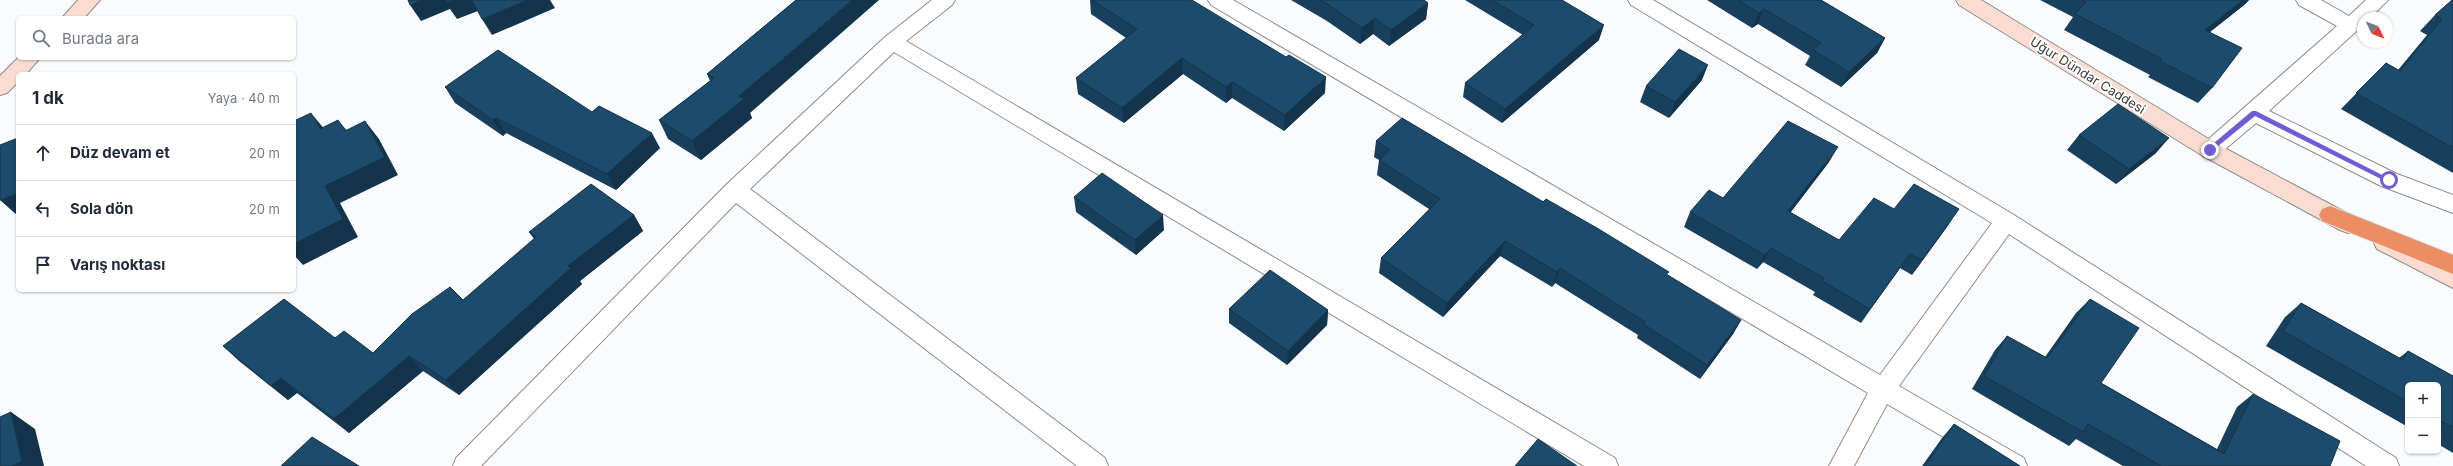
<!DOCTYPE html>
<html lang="tr">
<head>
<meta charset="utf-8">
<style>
  body { margin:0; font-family:Inter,sans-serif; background:#f6f6f7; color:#1f2937 }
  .controls { position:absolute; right:12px; bottom:12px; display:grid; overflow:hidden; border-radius:6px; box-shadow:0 1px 3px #0004 }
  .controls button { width:36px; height:36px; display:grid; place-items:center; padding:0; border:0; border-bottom:1px solid #e0e1e3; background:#fff; color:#1f2937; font:20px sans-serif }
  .compass { position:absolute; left:2357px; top:12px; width:36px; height:36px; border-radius:50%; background:#fff; box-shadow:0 1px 3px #0004; rotate:133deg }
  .stop { position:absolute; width:12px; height:12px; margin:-9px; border:3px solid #715cd6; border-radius:50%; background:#fff }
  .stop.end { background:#715cd6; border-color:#fff; box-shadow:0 1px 4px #0008 }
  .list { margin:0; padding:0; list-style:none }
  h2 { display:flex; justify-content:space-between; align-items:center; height:52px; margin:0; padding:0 16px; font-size:17px }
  h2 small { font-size:13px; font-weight:400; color:#747a83 }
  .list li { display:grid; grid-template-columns:26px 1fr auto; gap:12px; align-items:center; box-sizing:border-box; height:56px; padding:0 16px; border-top:1px solid #e0e1e3 }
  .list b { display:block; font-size:15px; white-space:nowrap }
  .list em { font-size:13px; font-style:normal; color:#747a83 }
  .icon { flex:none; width:22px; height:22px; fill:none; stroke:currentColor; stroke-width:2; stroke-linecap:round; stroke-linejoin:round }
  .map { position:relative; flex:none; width:2453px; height:466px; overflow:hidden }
  .search { position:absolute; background:#fff; box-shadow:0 1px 3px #0004; left:16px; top:16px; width:280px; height:44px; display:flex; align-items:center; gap:10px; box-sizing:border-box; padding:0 14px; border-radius:6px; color:#747a83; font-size:15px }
  .panel { position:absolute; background:#fff; box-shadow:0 1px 3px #0004; left:16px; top:72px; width:280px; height:220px; border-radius:6px }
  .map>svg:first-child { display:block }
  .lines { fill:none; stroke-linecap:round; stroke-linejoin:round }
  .street-casing { stroke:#8c8d8e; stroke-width:2 }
  .secondary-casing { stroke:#8c8d8e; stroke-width:2 }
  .highway-casing { stroke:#d7d8d8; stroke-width:2 }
  .street { fill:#fff; fill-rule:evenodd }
  .secondary { fill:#faddd0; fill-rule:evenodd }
  .highway { fill:#ed8d63; fill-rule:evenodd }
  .wall { fill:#18405d }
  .shaded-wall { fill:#14344c }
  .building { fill:#1c4b6c; stroke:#14344c }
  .route { fill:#715cd6 }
  .labels { text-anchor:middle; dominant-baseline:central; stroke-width:4; stroke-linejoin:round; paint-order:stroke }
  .street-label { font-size:13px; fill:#393a3a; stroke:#fff }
</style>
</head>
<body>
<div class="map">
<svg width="2453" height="466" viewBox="0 0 2453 466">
  <rect width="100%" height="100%" fill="#fafbfc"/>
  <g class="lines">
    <defs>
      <path id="street" d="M932,0H955L952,5L906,41L1615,458L1618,466H1584L894,52L750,189L1105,458L1108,466H1077L736,203L481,466H453L456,458L727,184L885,37Z
        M1208,0H1233L1880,375L1992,223L1631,5L1628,0H1653L2014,215L2396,458L2399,466H2366L2009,234L1899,386L2024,458L2027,466H1993L1887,404L1854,466H1829L1868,393L1211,5Z
        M2296,0H2321L2349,16L2366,0H2388L2370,18H2363V25L2269,111L2397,174L2453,195V213L2381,186L2256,123L2217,156L2210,158L2203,156L2200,150L2203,144L2337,26L2299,5Z"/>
      <path id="secondary" d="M78,0H100L84,18H62Z
        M1956,0H1981L2217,144L2356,218L2359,224L2356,230L2348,233L2340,230L2203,156L1959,5Z
        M18,58H40L26,74H18V82L7,93L0,95V76Z
        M2385,234L2453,268V288L2377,249L2374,243L2377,237Z"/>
      <path id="highway" d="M2330,206L2453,255V274L2322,221L2319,215L2322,209Z"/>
    </defs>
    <!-- street casing -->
    <use href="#street" class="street-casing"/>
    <!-- secondary casing -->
    <use href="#secondary" class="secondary-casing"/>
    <!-- highway casing -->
    <use href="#highway" class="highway-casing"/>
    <!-- street -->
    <use href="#street" class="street"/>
    <!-- secondary -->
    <use href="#secondary" class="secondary"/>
    <!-- highway -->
    <use href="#highway" class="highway"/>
  </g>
  <!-- wall -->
  <path class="wall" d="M796,0L750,113L752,118L701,160L668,139L659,120L710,81L707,74Z
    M1090,0H1185L1325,93L1284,131L1232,98L1226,103L1183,74L1124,123L1078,94L1076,78L1126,38L1091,14Z
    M1291,0H1424L1428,3L1426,19L1389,46L1373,34L1360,44L1327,21Z
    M1465,0H1562L1599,40L1502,123L1463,97L1465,83L1523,35Z
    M1707,0H1821L1885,38L1877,53L1841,87L1805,65L1810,56L1758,24L1752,28Z
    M2040,0H2249L2244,5L2210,32L2212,88L2198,103L2148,77L2150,75L2064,30L2073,17Z
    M2453,0V173L2341,109L2386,63L2398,70L2427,35L2420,31L2435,15Z
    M1702,80L1669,118L1640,102L1646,86Z
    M445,87L592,112L660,148L616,190L506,133L503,136L455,103Z
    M2079,135L2156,153L2116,184L2067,150Z
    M1376,141L1543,202L1667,275L1741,320L1733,334L1700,379L1637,338L1638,335L1555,283L1552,287L1500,256L1443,317L1379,273L1381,258L1429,209L1377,175L1379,160L1374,157Z
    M1829,162L1790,213L1839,240L1894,209L1949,224L1912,275L1900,268L1861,323L1813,295L1815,292L1763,262L1757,269L1684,227L1690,212L1723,198Z
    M1074,197L1164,230L1136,255L1076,212Z
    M634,215L643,231L580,281L582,284L459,395L423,371L349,433L297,393L288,400L239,361L223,346L335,338L373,353L463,300L534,239L529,232Z
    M2090,299L2101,383L2217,449L2237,407L2253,394L2330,466H2123L2076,439L2069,446L1972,389L1995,350L2007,336L2045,357L2076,313Z
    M2301,303L2399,358L2408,351L2453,376V453L2438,444V385H2408V427L2266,346L2285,317Z
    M1229,309L1328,310L1327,325L1287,365L1229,323Z
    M1954,424L2020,466H1922L1942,438Z"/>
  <!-- shaded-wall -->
  <path class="shaded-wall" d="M422,0H472L478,11L457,19L450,9L421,21L410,5Z
    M527,0H550L555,8L492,35L482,19Z
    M852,0H879L750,113L752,118L701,160L692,141L739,96Z
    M2243,0H2249L2244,5L2192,46L2205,30Z
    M1428,3L1426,19L1389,46L1391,30Z
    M1764,9L1758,24L1752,28L1759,13Z
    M1375,18L1373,34L1360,44L1362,28Z
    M1604,25L1599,40L1502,123L1505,109Z
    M1885,38L1877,53L1841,87L1849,72Z
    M1182,58L1183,74L1124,123L1122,108Z
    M1708,65L1702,80L1669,118L1675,102Z
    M1326,77L1325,93L1284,131L1285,115Z
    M1232,82V98L1226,103V87Z
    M311,113L326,131L320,129Z
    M496,118L506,133L503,136L493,120Z
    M338,120L353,138L345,131Z
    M365,121L379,139L398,175L340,203L358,237L303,265L294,255V244L325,186Z
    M652,133L660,148L616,190L607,174Z
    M2169,138L2156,153L2116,184L2129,169Z
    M1838,147L1829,162L1780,226L1788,211Z
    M18,193V216L0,200Z
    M1959,209L1949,224L1912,275L1922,260Z
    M634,215L643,231L580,281L582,284L459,395L446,380L568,266Z
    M1163,215L1164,230L1136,255L1135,240Z
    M1505,241L1500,256L1443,317L1447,303Z
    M1771,248L1763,262L1757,269L1765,255Z
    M1560,268L1555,283L1552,287L1557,272Z
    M1328,310L1327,325L1287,365L1288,351Z
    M1741,320L1733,334L1700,379L1707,365Z
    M409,356L423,371L349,433L334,419Z
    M281,378L297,393L288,400L271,386Z
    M11,412L35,429L44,466H12Z"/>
  <!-- building -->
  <path class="building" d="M408,0H422L410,5Z
    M445,0H455L447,3Z
    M472,0H527L482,19Z
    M796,0H852L739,96L744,99L692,141L659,120L714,78L707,74Z
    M1092,0H1185L1186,1L1188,0H1192L1286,57L1289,55L1326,77L1285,115L1232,82L1226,87L1182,58L1122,108L1076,78L1137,29Z
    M1320,0H1424L1428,3L1391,30L1375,18L1362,28L1329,5Z
    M1492,0H1562L1604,25L1505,109L1465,83L1534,25Z
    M1738,0H1821L1885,38L1849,72L1813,50L1821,43L1764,9L1759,13Z
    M2082,0H2243L2205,30L2242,48L2212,88L2160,61L2162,59L2075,14L2086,2Z
    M2452,0H2453V148L2356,93L2386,63L2400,71L2442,19L2435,15Z
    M1679,49L1708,65L1675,102L1646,86Z
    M498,50L592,112L599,106L652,133L607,174L496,118L493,120L445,87Z
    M2118,104L2169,138L2129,169L2079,135Z
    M311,113L320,129L338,120L345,131L365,121L385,157L325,186L343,219L294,244V121Z
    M1402,118L1543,202L1546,199L1597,228L1669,272L1666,274L1741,320L1707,365L1643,324L1645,322L1560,268L1557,272L1505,241L1447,303L1381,258L1440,199L1379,160L1390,150L1376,141Z
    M1788,121L1838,147L1788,211L1839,240L1874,198L1894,209L1914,184L1959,209L1922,260L1910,254L1870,309L1822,281L1824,278L1771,248L1765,255L1690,212L1709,190L1723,198Z
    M18,138V193L0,200V145Z
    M1102,173L1163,215L1135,240L1074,197Z
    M591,184L634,215L568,266L571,268L446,380L409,356L334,419L281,378L271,386L223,346L284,299L335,338L344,331L373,353L412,314L450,287L463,300L536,237L529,232Z
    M1270,270L1328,310L1288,351L1229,309Z
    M2090,299L2139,328L2101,383L2224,454L2253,394L2340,441L2330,466H2161L2088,424L2083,432L1984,376L2007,336L2047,358Z
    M2301,303L2403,360L2408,351L2453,376V428L2438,419V385H2408V402L2283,331Z
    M11,412L22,461L12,466H0V417Z
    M1954,424L2020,466H1925Z
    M312,437L359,466H281Z
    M1538,439L1577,466H1515Z"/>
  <!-- route -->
  <path class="route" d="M2252,111H2256L2392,180L2387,182L2255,116L2212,151H2208V148Z"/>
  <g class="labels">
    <!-- street labels -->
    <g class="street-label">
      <text transform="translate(2088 75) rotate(32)">Uğur Dündar Caddesi</text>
    </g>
  </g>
</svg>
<div class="controls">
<button>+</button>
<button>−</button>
</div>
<svg class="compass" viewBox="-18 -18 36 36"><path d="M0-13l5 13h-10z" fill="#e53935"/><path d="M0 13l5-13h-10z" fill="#747a83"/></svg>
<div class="stop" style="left:2389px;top:180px"></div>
<div class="stop end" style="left:2210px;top:150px"></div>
<div class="search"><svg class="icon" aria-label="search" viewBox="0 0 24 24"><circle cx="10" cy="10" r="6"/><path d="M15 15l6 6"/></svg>Burada ara</div>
<section class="panel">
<h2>1 dk<small>Yaya · 40 m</small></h2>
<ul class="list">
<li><svg class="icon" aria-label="ahead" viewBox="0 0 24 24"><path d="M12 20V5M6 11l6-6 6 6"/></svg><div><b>Düz devam et</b></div><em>20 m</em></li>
<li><svg class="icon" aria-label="left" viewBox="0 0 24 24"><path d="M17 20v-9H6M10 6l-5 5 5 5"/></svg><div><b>Sola dön</b></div><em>20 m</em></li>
<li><svg class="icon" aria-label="arrive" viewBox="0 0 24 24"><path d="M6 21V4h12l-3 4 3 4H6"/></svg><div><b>Varış noktası</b></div></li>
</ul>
</section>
</div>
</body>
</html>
